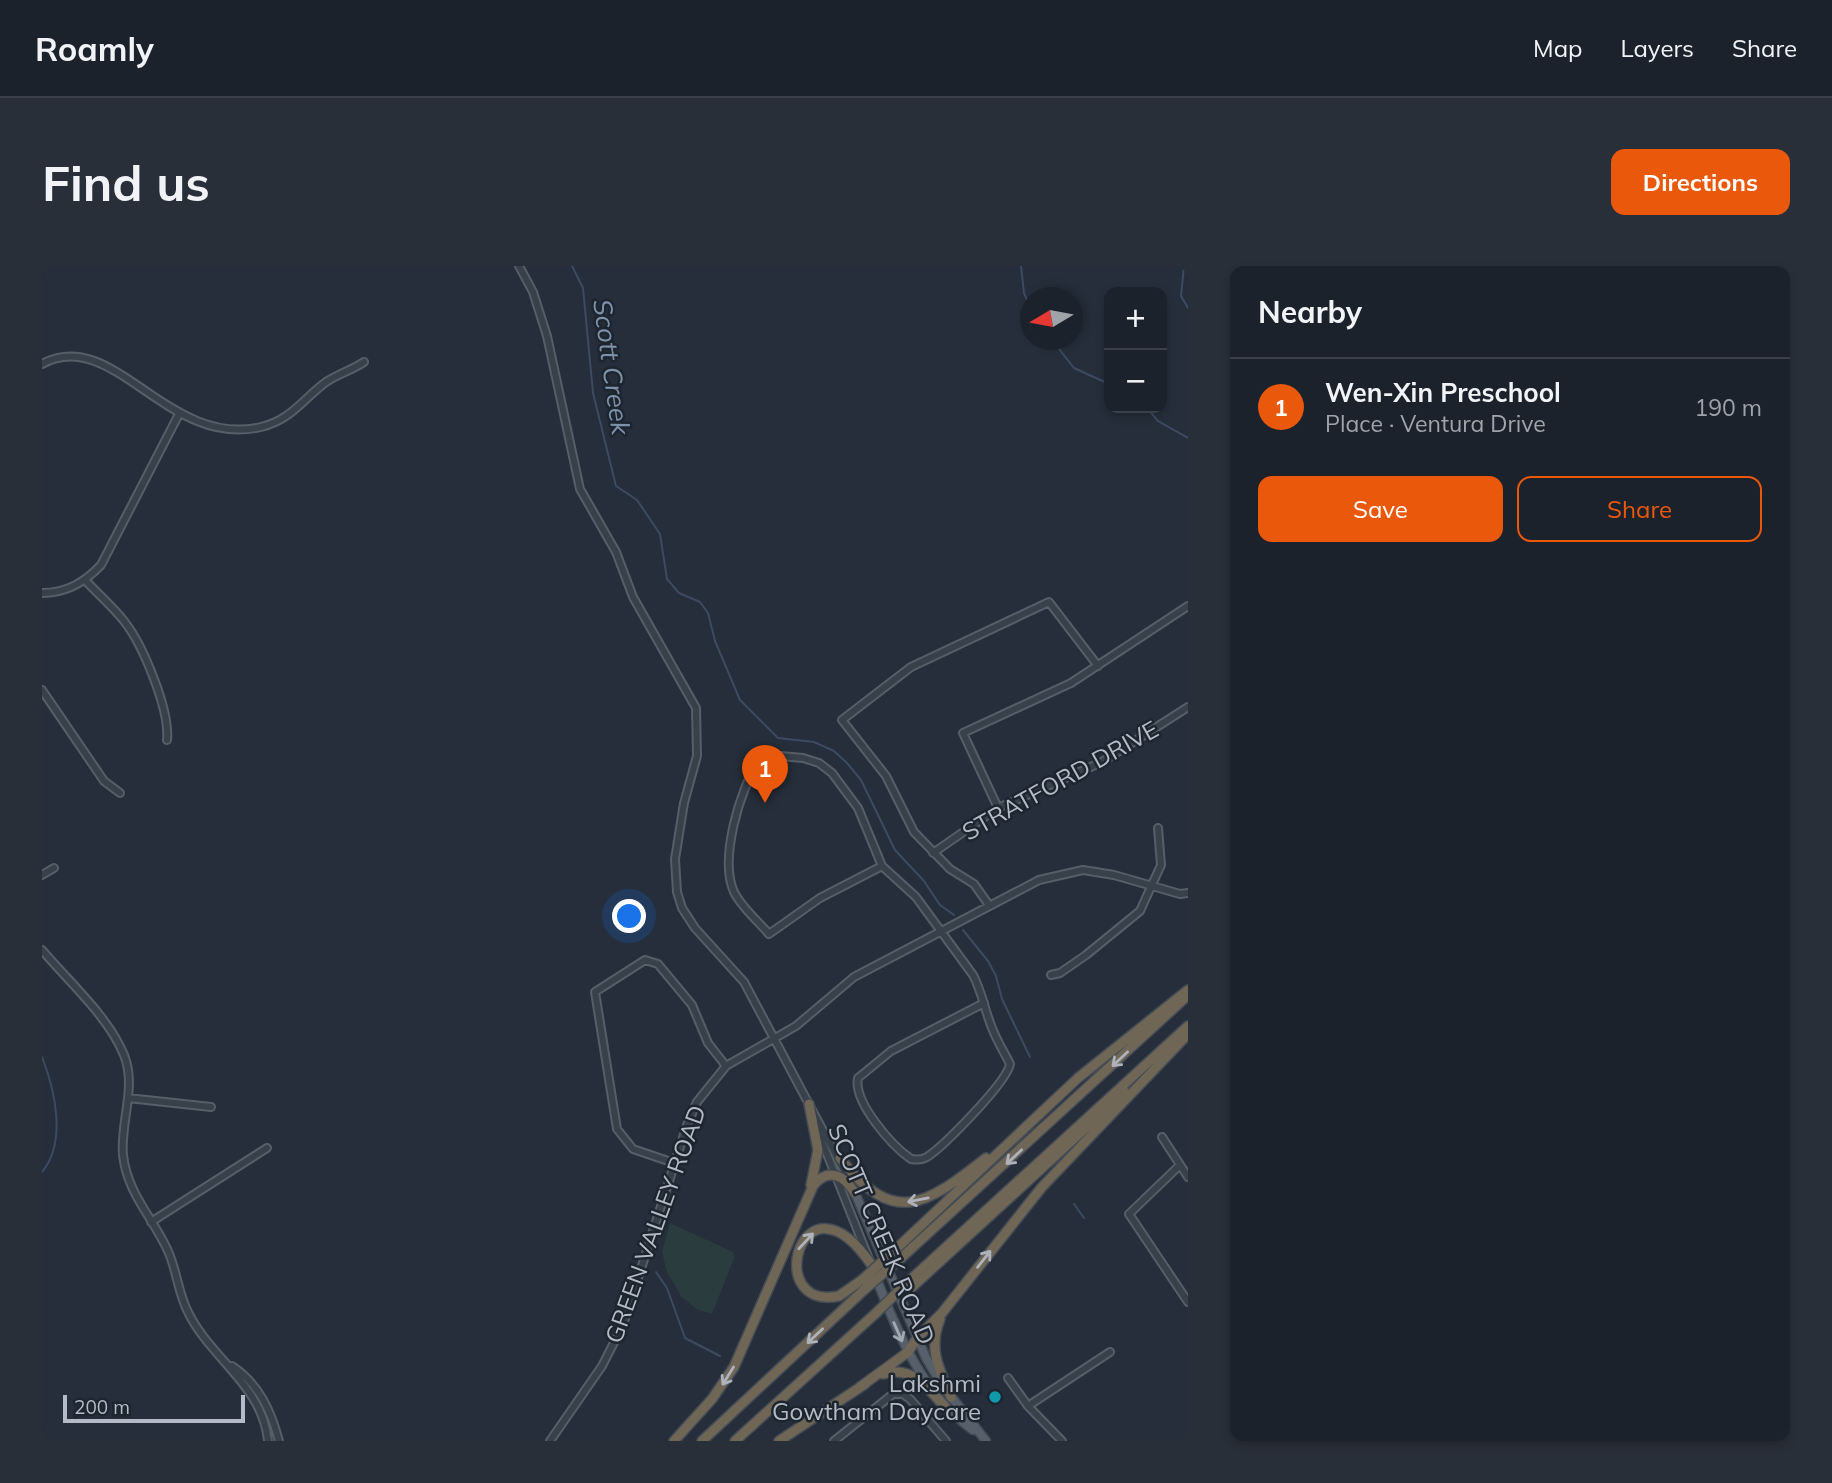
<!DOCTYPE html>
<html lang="en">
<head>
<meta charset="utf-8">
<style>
  body { margin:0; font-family:Mulish,sans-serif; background:#292f38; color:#f1f3f6 }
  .controls { position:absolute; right:21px; top:21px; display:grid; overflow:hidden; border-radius:14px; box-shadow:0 4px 10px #0003 }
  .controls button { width:63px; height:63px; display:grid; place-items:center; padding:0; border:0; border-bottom:2px solid #3a3f48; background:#1c222c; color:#f1f3f6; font:35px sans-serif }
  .compass { position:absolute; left:978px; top:21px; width:63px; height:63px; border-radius:50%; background:#1c222c; box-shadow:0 4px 10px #0003; rotate:260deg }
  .scale { position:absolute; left:21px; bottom:18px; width:182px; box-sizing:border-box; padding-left:7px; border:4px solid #b4bbc6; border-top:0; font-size:19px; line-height:24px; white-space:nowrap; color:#b4bbc6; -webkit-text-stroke:5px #1d252f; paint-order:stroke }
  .you { position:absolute; left:588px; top:651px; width:24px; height:24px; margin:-18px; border:5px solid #fff; border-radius:50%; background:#1a73e8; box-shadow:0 0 0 10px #1a73e833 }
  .badge { display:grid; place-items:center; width:46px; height:46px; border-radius:50%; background:#ea580c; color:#fff; font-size:23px; font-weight:700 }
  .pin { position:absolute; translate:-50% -58px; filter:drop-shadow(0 2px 4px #0008) }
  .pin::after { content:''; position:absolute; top:37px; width:24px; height:21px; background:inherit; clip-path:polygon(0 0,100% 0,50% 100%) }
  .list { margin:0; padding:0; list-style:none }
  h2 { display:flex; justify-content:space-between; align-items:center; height:91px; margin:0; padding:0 28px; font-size:30px }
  h2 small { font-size:23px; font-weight:400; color:#a0a4a9 }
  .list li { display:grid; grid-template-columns:46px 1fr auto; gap:21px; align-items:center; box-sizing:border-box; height:98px; padding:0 28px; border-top:2px solid #3a3f48 }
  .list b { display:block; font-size:26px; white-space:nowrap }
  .list p { margin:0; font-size:23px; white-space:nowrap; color:#a0a4a9 }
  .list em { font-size:23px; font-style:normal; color:#a0a4a9 }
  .actions { display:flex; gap:14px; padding:21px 28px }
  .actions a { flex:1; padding:16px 0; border:2px solid #ea580c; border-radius:14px; text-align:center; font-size:24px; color:#ea580c }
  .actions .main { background:#ea580c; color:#fff }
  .map { position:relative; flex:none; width:1146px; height:1175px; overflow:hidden; border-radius:14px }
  header { display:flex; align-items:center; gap:42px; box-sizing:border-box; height:98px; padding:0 35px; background:#1c222c; border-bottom:2px solid #3a3f48 }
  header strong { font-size:33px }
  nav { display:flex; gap:38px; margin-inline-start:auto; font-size:24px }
  .intro { display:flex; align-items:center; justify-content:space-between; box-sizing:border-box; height:168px; padding:0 42px }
  h1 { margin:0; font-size:49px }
  .button { padding:18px 32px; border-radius:14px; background:#ea580c; color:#fff; font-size:24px; font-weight:700 }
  main { display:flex; gap:42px; padding:0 42px }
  aside { flex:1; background:#1c222c; border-radius:14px; box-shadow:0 4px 10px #0003 }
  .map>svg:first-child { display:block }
  .green { fill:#2a3c3d }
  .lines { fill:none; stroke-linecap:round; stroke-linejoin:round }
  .stream { stroke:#3c4b62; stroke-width:2 }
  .minor-casing { stroke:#565e68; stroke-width:10 }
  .major-casing { stroke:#414953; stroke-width:11 }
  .highway-casing { stroke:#434b55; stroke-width:12 }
  .minor { stroke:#38404a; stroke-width:6 }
  .major { stroke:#565f6a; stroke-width:8 }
  .highway { stroke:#706656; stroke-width:9 }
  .highway-bridge-casing { stroke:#434b55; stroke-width:12; stroke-linecap:butt }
  .highway-bridge { stroke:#706656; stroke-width:9 }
  .oneway { stroke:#adb2bb }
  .oneway2 { stroke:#a1a9b4 }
  .culture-dot { fill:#0f9aa8; stroke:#1d252f; stroke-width:2.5 }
  .labels { text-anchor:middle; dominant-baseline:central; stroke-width:5; stroke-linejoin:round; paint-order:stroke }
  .street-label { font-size:24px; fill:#b4bbc6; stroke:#1d252f }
  .poi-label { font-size:24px; fill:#b4bbc6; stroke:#1d252f; text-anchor:end }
  .water-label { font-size:26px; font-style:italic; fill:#7e91ab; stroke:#1d252f }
</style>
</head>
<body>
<header>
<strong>Roamly</strong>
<nav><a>Map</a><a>Layers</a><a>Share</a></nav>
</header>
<div class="intro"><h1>Find us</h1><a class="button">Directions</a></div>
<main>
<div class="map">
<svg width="1146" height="1175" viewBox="0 0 1146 1175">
  <rect width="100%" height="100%" fill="#252e3a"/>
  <!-- green -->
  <path class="green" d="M628,957L691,986L693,990L670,1048L656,1044L639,1030L624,1004L620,985Z"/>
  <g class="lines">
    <!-- stream -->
    <path class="stream" d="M530,0L541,22L551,127L574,220L595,234L618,268L625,313L637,327L658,336L666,347L673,375L698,434L736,472L772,476L792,485L805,497L819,514L853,584L882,615L898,639L912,649
      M979,0L982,27L988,41
      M1142,0L1139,30L1146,42
      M1010,74L1032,102L1067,118
      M1105,142L1116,155L1146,172
      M921,664L946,695L954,710L960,733L988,791
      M0,791C13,824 25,876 0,906
      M1032,938L1042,952
      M614,1006L625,1022L643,1072L678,1090"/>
    <defs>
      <path id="minor" d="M477,0L491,26L505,70L538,223L574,286L591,331L654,442L655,490L642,537L633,593L635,626L640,642L653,662L702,716L811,921
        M0,98C71,59 125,183 219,161C249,154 261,133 284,116C296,108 310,104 322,96
        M44,315C56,328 71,341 82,355C101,379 128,444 125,474
        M0,327C25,327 43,316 59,299L137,148
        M0,424L62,515L78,527
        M956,542L921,467L1029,417L1146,340
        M891,587L956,542L1060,496L1146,441
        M840,600L778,632L727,668C716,655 700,642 692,626C677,593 698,523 717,494L728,489L761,492L777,497L790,507L816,542L840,600L874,631L931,709C940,726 943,745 950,762C955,775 962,786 968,798C965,816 902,880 885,891C880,894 875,894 869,893C850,880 811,836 816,812L849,785L942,737
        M0,609L12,602
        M947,639L932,618L908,603L872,566L844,510L800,454L869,401L1007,336L1056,400
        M0,684C27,716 66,750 82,789C95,821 78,856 81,889C85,927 111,952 126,985C135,1005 136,1027 146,1046C168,1092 221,1120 226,1175
        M1009,709L1018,707L1044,689L1098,645L1119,599L1116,562
        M86,832L169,841
        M775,863L827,993
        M1120,871L1146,911
        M632,897L591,883L575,863L553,726L603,694L616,698L650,739L666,777L684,800
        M1138,899L1087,948L1146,1036
        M109,956L225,882
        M190,1100C217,1118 229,1145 237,1175
        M966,1112L986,1140L1020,1175
        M986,1140L1068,1086
        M508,1175L560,1100L581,1059L645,859L655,836L684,800L754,760L812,711L997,614L1041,604L1072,609L1138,628L1146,627
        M792,1175L851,1128H861L868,1133L904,1175"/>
      <path id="major" d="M813,927L884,1092L900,1119L944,1175
        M833,1009C855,1066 880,1128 931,1164"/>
      <path id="highway" d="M767,838L776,884L769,919
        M798,892C852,962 884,939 944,892
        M854,983L1036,812L1146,724
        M859,992L1144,731
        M820,1014L797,1030C719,1046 760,897 829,998
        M866,1016L1146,760
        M869,1022L1083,826
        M898,1053C886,1083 897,1103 909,1131
        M841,1108C871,1099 885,1122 903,1141
        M818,1121L866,1086L875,1072L900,1047L1000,921L1146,768
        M632,1175L670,1133L692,1101L771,920C786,901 802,909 813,927
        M660,1175L823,1023
        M693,1175L834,1047
        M737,1175L823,1118"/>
    </defs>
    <!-- minor casing -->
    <use href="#minor" class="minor-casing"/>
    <!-- major casing -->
    <use href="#major" class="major-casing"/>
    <!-- highway casing -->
    <use href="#highway" class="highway-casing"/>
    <!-- minor -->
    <use href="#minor" class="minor"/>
    <!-- major -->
    <use href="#major" class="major"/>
    <!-- highway -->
    <use href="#highway" class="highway"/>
    <defs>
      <path id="highway-bridge" d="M820,1014L854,983
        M823,1023L859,992
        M834,1047L866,1016"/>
    </defs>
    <!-- highway-bridge casing -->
    <use href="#highway-bridge" class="highway-bridge-casing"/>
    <!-- highway-bridge -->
    <use href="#highway-bridge" class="highway-bridge"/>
  </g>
  <!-- one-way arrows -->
  <defs><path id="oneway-shaft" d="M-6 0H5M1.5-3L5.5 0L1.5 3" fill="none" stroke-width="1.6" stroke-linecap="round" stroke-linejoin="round" transform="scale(1.75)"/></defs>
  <g class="oneway">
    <use href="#oneway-shaft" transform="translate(1078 793) rotate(137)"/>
    <use href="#oneway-shaft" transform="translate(972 891) rotate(137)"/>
    <use href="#oneway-shaft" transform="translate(876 934) rotate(169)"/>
    <use href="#oneway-shaft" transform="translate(764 975) rotate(-47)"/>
    <use href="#oneway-shaft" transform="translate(942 993) rotate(-52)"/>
    <use href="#oneway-shaft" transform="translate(773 1070) rotate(137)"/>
    <use href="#oneway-shaft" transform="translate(686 1110) rotate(122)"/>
  </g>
  <use class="oneway2" href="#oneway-shaft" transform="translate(856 1066) rotate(66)"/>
  <!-- markers -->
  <circle class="culture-dot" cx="953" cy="1131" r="7"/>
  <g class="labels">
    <!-- street labels -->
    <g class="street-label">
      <text transform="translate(1018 514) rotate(-29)">STRATFORD DRIVE</text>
      <text transform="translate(613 958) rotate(-70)">GREEN VALLEY ROAD</text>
      <text transform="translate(840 968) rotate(67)">SCOTT CREEK ROAD</text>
    </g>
    <!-- poi labels -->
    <g class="poi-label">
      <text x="939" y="1117">Lakshmi<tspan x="939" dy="28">Gowtham Daycare</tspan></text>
    </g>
    <!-- water labels -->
    <g class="water-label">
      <text transform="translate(570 101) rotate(82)">Scott Creek</text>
    </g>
  </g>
</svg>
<div class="controls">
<button>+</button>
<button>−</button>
</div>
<svg class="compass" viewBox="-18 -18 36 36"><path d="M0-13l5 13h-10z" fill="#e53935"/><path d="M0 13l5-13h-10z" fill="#a0a4a9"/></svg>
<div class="scale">200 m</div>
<div class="you"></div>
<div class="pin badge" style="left:723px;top:537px">1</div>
</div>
<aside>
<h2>Nearby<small></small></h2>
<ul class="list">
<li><span class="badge">1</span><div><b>Wen-Xin Preschool</b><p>Place · Ventura Drive</p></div><em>190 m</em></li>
</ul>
<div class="actions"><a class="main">Save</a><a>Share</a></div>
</aside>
</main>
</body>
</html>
